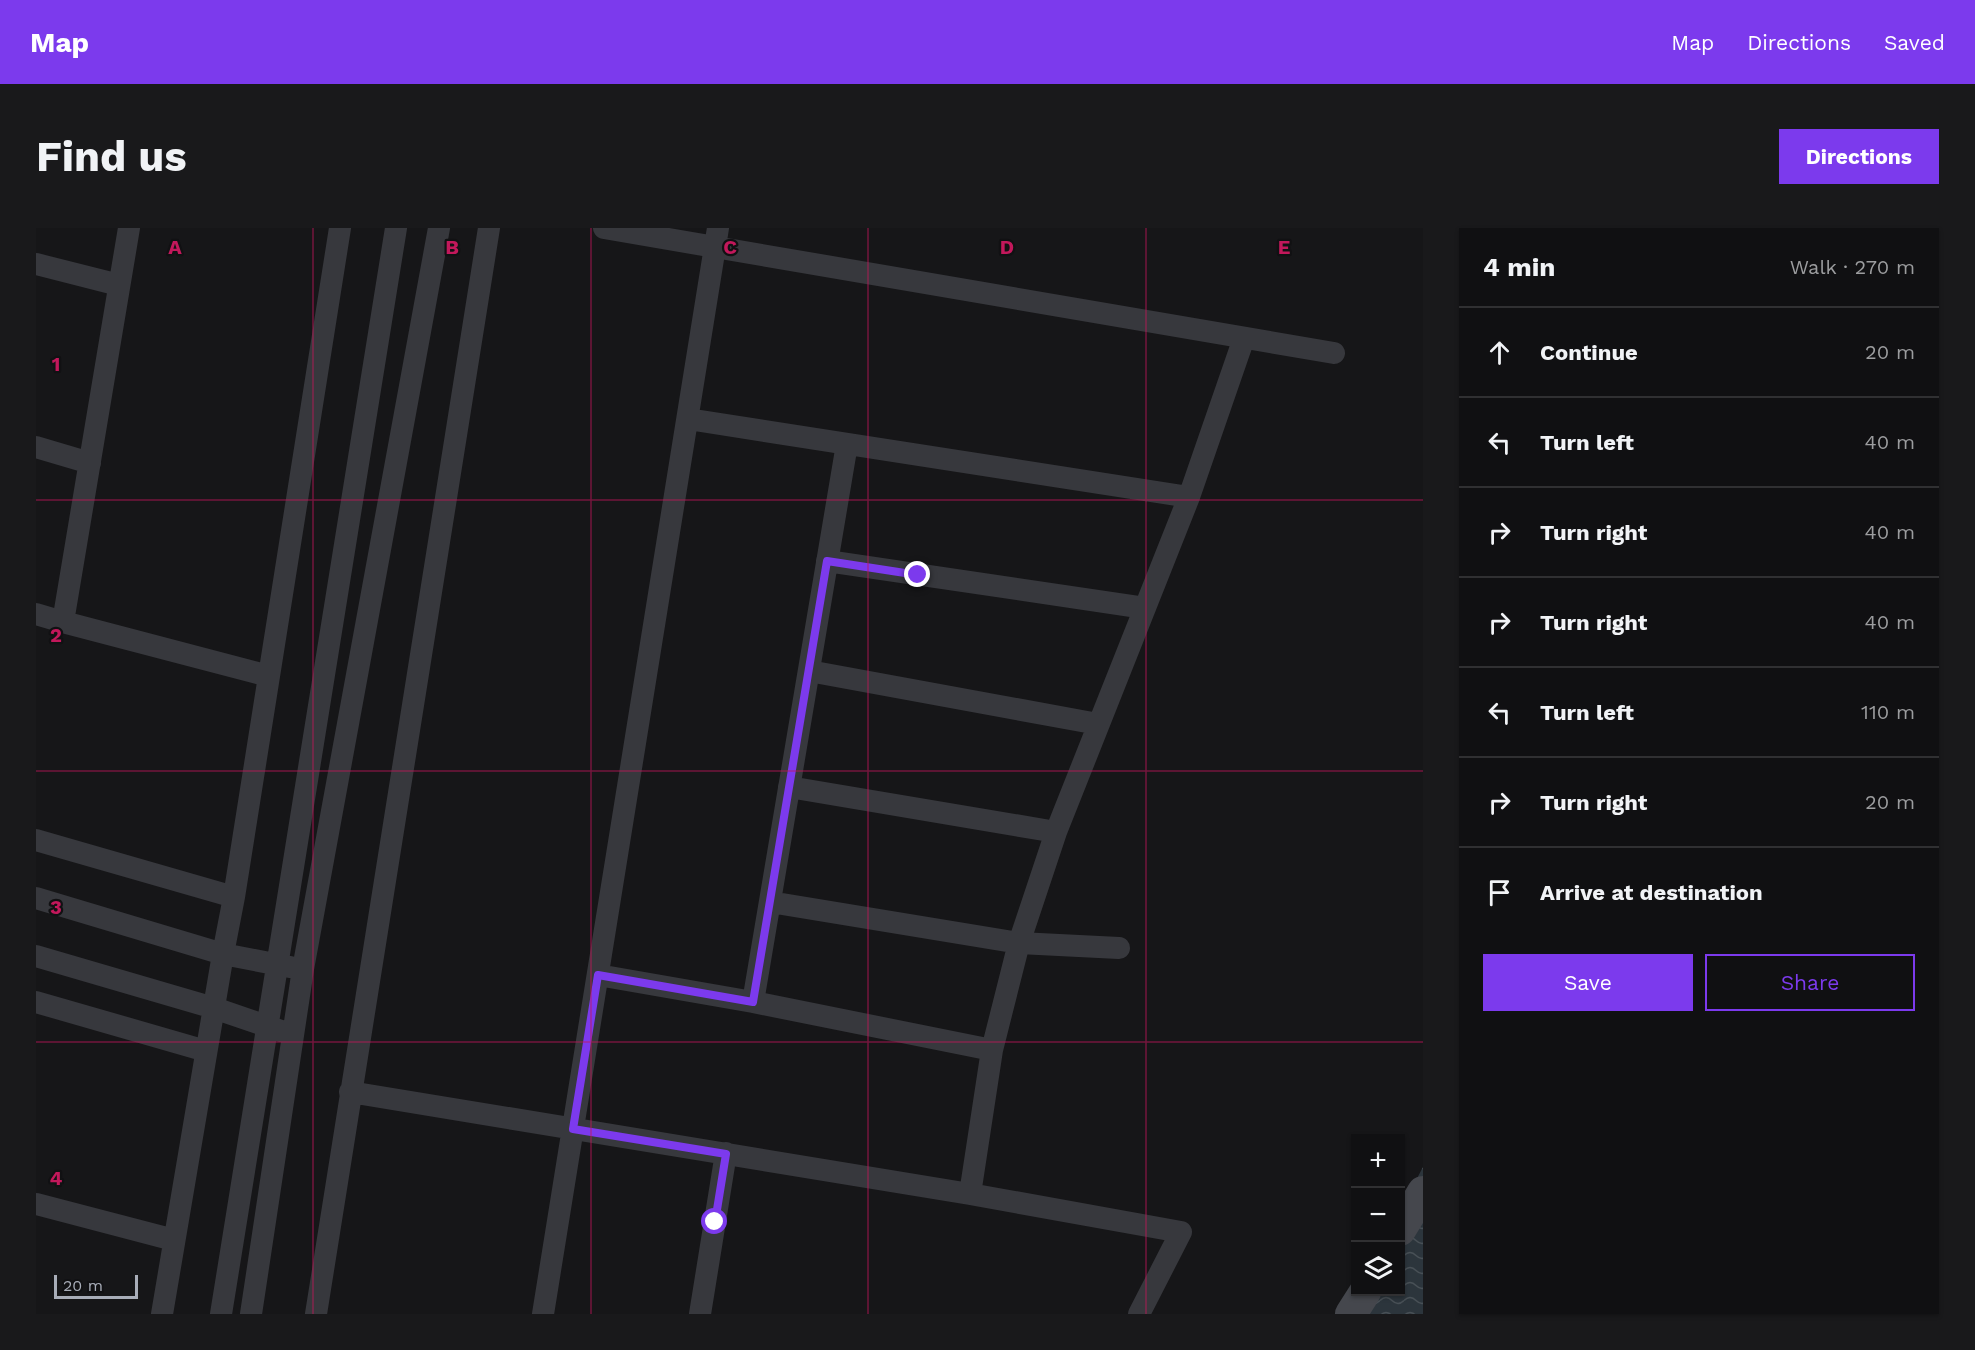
<!DOCTYPE html>
<html lang="en">
<head>
<meta charset="utf-8">
<style>
  body { margin:0; font-family:"Work Sans",sans-serif; background:#19191b; color:#f1f3f6 }
  .controls { position:absolute; right:18px; bottom:18px; display:grid; overflow:hidden; border-radius:0px; box-shadow:0 2px 4px #0004 }
  .controls button { width:54px; height:54px; display:grid; place-items:center; padding:0; border:0; border-bottom:2px solid #303032; background:#101012; color:#f1f3f6; font:30px sans-serif }
  .scale { position:absolute; left:18px; bottom:15px; width:84px; box-sizing:border-box; padding-left:6px; border:3px solid #a8adb8; border-top:0; font-size:16px; line-height:21px; white-space:nowrap; color:#a8adb8; -webkit-text-stroke:4px #111113; paint-order:stroke }
  .stop { position:absolute; width:18px; height:18px; margin:-14px; border:4px solid #7c3aed; border-radius:50%; background:#fff }
  .stop.end { background:#7c3aed; border-color:#fff; box-shadow:0 2px 6px #0008 }
  .list { margin:0; padding:0; list-style:none }
  h2 { display:flex; justify-content:space-between; align-items:center; height:78px; margin:0; padding:0 24px; font-size:26px }
  h2 small { font-size:20px; font-weight:400; color:#9c9d9f }
  .list li { display:grid; grid-template-columns:39px 1fr auto; gap:18px; align-items:center; box-sizing:border-box; height:90px; padding:0 24px; border-top:2px solid #303032 }
  .list b { display:block; font-size:22px; white-space:nowrap }
  .list em { font-size:20px; font-style:normal; color:#9c9d9f }
  .actions { display:flex; gap:12px; padding:18px 24px }
  .actions a { flex:1; padding:14px 0; border:2px solid #7c3aed; border-radius:0px; text-align:center; font-size:21px; color:#7c3aed }
  .actions .main { background:#7c3aed; color:#fff }
  .icon { flex:none; width:33px; height:33px; fill:none; stroke:currentColor; stroke-width:2; stroke-linecap:round; stroke-linejoin:round }
  .map { position:relative; flex:none; width:1387px; height:1086px; overflow:hidden; border-radius:0px }
  header { display:flex; align-items:center; gap:36px; box-sizing:border-box; height:84px; padding:0 30px; background:#7c3aed; color:#fff }
  header strong { font-size:28px }
  nav { display:flex; gap:33px; margin-inline-start:auto; font-size:21px }
  .intro { display:flex; align-items:center; justify-content:space-between; box-sizing:border-box; height:144px; padding:0 36px }
  h1 { margin:0; font-size:42px }
  .button { padding:15px 27px; border-radius:0px; background:#7c3aed; color:#fff; font-size:21px; font-weight:700 }
  main { display:flex; gap:36px; padding:0 36px }
  aside { flex:1; background:#101012; border-radius:0px; box-shadow:0 2px 4px #0004 }
  .map>svg:first-child { display:block }
  .water { fill:url(#water-waves) }
  .lines { fill:none; stroke-linecap:round; stroke-linejoin:round }
  .street { stroke:#37383d; stroke-width:22 }
  .secondary { stroke:#45474d; stroke-width:32 }
  .route { stroke:#7c3aed; stroke-width:8 }
  .grid { fill:none; stroke:#c2185b; stroke-width:1.5; stroke-opacity:0.55 }
  .grid-label { font-size:20px; text-anchor:middle; font-weight:bold; fill:#c2185b; stroke:#111113; stroke-width:4.5; stroke-linejoin:round; paint-order:stroke }
</style>
</head>
<body>
<header>
<strong>Map</strong>
<nav><a>Map</a><a>Directions</a><a>Saved</a></nav>
</header>
<div class="intro"><h1>Find us</h1><a class="button">Directions</a></div>
<main>
<div class="map">
<svg width="1387" height="1086" viewBox="0 0 1387 1086">
  <defs>
    <pattern id="water-waves" width="16" height="10" patternUnits="userSpaceOnUse" patternTransform="scale(1.5)"><rect width="16" height="10" fill="#2c353c"/><path d="M0 5q4-4 8 0t8 0" fill="none" stroke="#485056"/></pattern>
  </defs>
  <rect width="100%" height="100%" fill="#161618"/>
  <!-- water -->
  <path class="water" d="M1387,939V1086H1309L1321,1064H1364L1365,981Z"/>
  <g class="lines">
    <!-- street -->
    <path class="street" d="M568,0L1298,125
      M0,36L83,57
      M652,191L1153,269
      M0,219L54,235
      M791,333L1109,380
      M0,386L27,394L93,0
      M27,394L233,448
      M773,443L1062,496
      M753,559L1020,604
      M0,612L198,669
      M0,670L187,726L254,739
      M734,674L983,715L1083,720
      M0,728L178,780L245,803
      M562,747L717,774L811,216
      M0,774L170,823
      M717,774L956,822
      M314,864L934,966L956,822L983,715L1020,604L1153,269L1208,110
      M934,966L1145,1004L1103,1086
      M0,976L138,1012
      M126,1086L187,726L198,669L304,0
      M185,1086L360,0
      M215,1086L267,741L403,0
      M280,1086L453,0
      M507,1086L682,0
      M664,1086L690,925"/>
    <!-- secondary -->
    <path class="secondary" d="M1364,1002L1387,964
      M1315,1086L1329,1064"/>
  </g>
  <g class="lines">
    <!-- route -->
    <path class="route" d="M679,994L690,926L537,901L562,747L717,774L791,333L882,347"/>
  </g>
  <!-- grid -->
  <path class="grid" d="M277,0V1086M555,0V1086M832,0V1086M1110,0V1086M0,272H1387M0,543H1387M0,814H1387"/>
  <g class="grid-label">
    <text x="139" y="26">A</text>
    <text x="416" y="26">B</text>
    <text x="694" y="26">C</text>
    <text x="971" y="26">D</text>
    <text x="1248" y="26">E</text>
    <text x="20" y="143">1</text>
    <text x="20" y="414">2</text>
    <text x="20" y="686">3</text>
    <text x="20" y="957">4</text>
  </g>
</svg>
<div class="controls">
<button>+</button>
<button>−</button>
<button><svg class="icon" aria-label="layers" viewBox="0 0 24 24"><path d="M12 4l9 5-9 5-9-5zM3 14l9 5 9-5"/></svg></button>
</div>
<div class="scale">20 m</div>
<div class="stop" style="left:679px;top:994px"></div>
<div class="stop end" style="left:882px;top:347px"></div>
</div>
<aside>
<h2>4 min<small>Walk · 270 m</small></h2>
<ul class="list">
<li><svg class="icon" aria-label="ahead" viewBox="0 0 24 24"><path d="M12 20V5M6 11l6-6 6 6"/></svg><div><b>Continue</b></div><em>20 m</em></li>
<li><svg class="icon" aria-label="left" viewBox="0 0 24 24"><path d="M17 20v-9H6M10 6l-5 5 5 5"/></svg><div><b>Turn left</b></div><em>40 m</em></li>
<li><svg class="icon" aria-label="right" viewBox="0 0 24 24"><path d="M7 20v-9h11M14 6l5 5-5 5"/></svg><div><b>Turn right</b></div><em>40 m</em></li>
<li><svg class="icon" aria-label="right" viewBox="0 0 24 24"><path d="M7 20v-9h11M14 6l5 5-5 5"/></svg><div><b>Turn right</b></div><em>40 m</em></li>
<li><svg class="icon" aria-label="left" viewBox="0 0 24 24"><path d="M17 20v-9H6M10 6l-5 5 5 5"/></svg><div><b>Turn left</b></div><em>110 m</em></li>
<li><svg class="icon" aria-label="right" viewBox="0 0 24 24"><path d="M7 20v-9h11M14 6l5 5-5 5"/></svg><div><b>Turn right</b></div><em>20 m</em></li>
<li><svg class="icon" aria-label="arrive" viewBox="0 0 24 24"><path d="M6 21V4h12l-3 4 3 4H6"/></svg><div><b>Arrive at destination</b></div></li>
</ul>
<div class="actions"><a class="main">Save</a><a>Share</a></div>
</aside>
</main>
</body>
</html>
